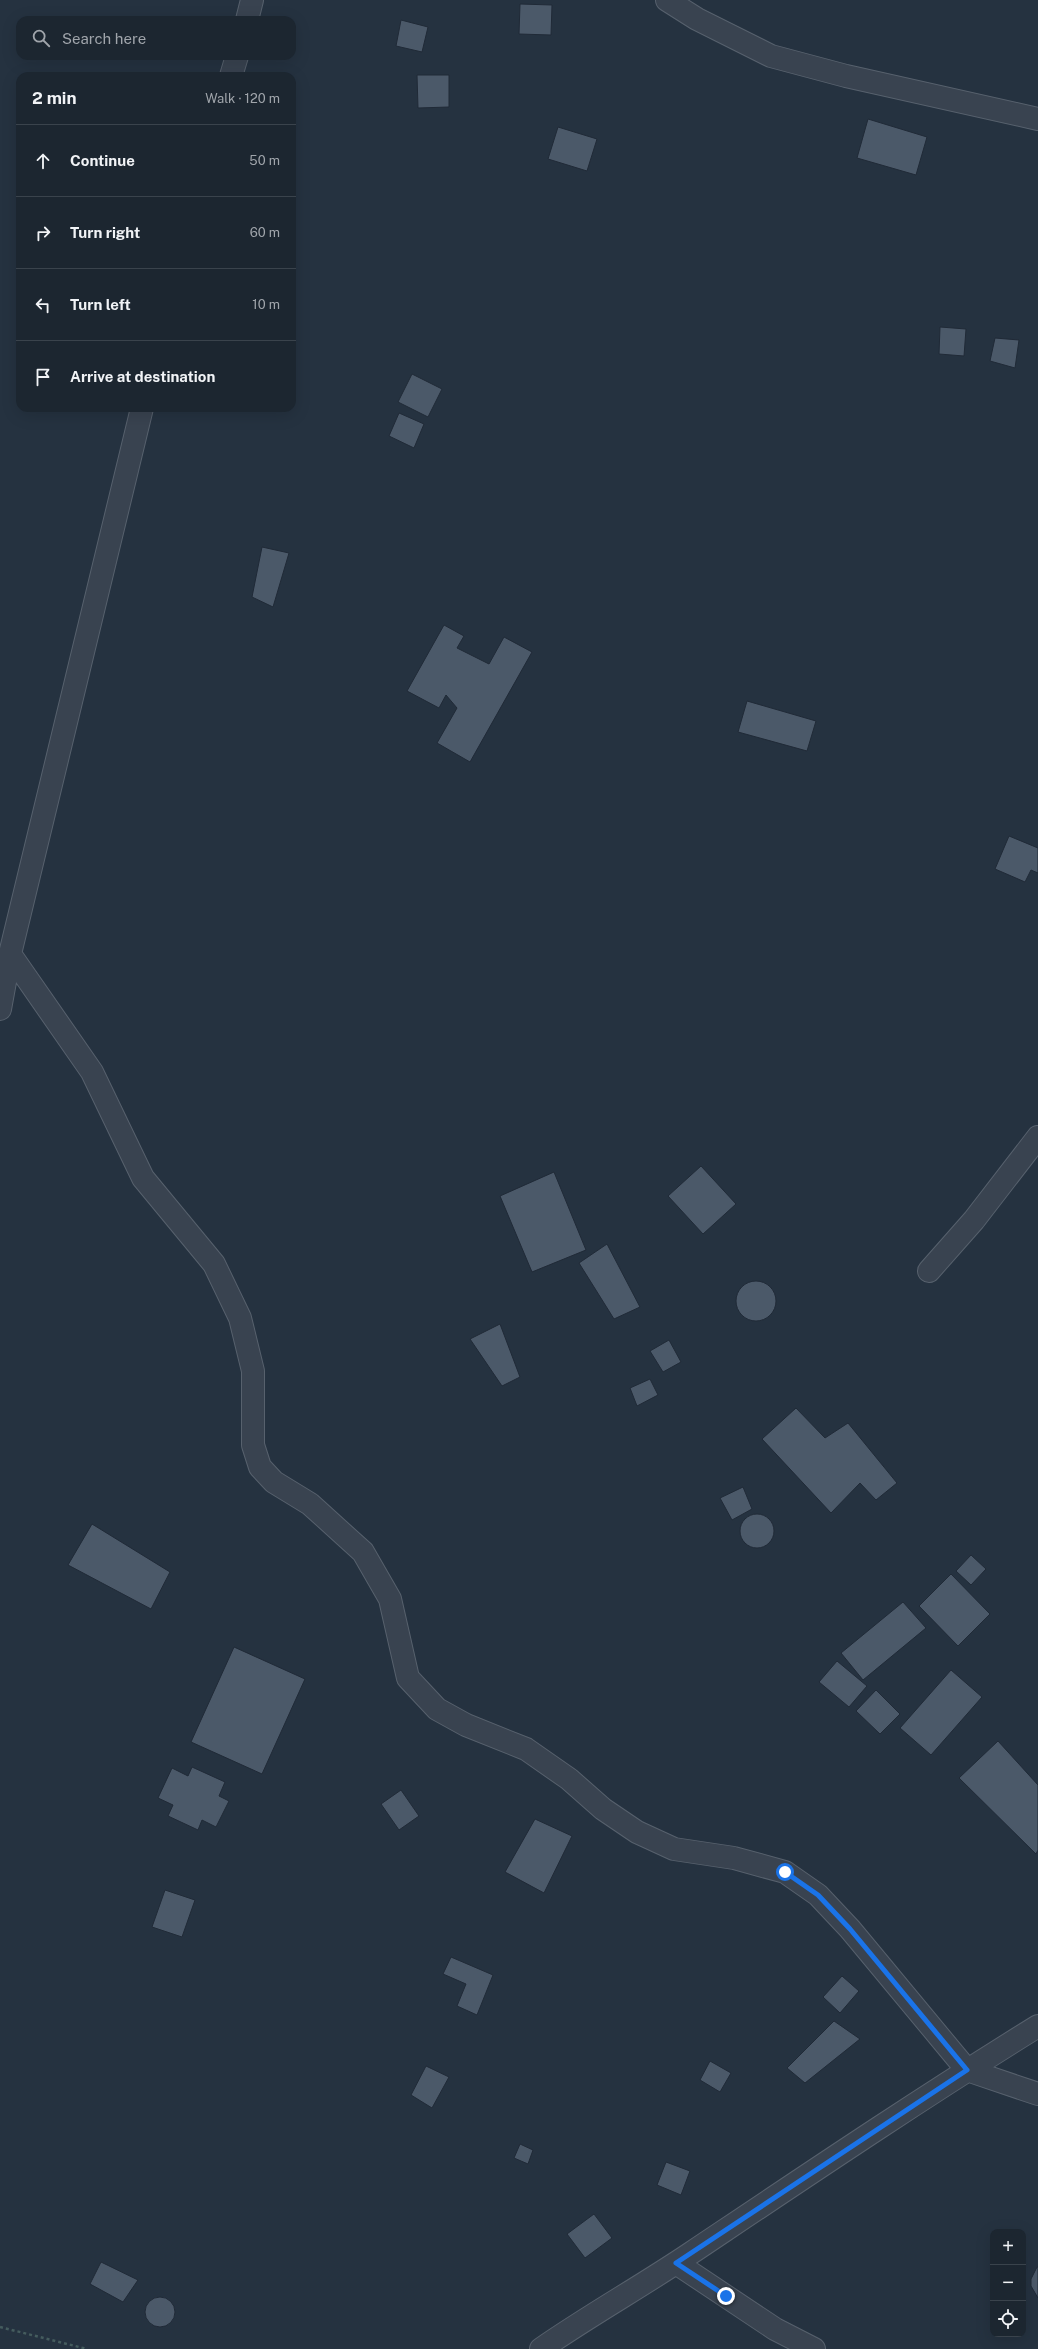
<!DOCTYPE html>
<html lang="en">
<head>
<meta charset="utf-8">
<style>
  body { margin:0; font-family:"Public Sans",sans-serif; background:#29323c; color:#f1f3f6 }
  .controls { position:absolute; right:12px; bottom:12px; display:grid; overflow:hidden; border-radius:8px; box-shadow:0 4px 16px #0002 }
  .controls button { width:36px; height:36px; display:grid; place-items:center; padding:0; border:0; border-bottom:1px solid #3a434c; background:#1c2630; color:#f1f3f6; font:20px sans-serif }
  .stop { position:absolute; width:12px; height:12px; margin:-9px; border:3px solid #1a73e8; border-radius:50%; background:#fff }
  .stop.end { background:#1a73e8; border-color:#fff; box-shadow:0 1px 4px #0008 }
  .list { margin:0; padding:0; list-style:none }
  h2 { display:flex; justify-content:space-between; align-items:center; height:52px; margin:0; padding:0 16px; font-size:17px }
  h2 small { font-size:13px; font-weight:400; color:#a0a5ab }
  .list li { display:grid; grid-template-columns:26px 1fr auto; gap:12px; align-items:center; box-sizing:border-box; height:72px; padding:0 16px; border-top:1px solid #3a434c }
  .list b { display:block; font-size:15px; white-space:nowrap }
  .list em { font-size:13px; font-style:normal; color:#a0a5ab }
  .icon { flex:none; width:22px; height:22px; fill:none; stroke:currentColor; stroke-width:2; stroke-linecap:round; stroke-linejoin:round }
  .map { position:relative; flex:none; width:1038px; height:2349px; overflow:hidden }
  .search { position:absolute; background:#1c2630; box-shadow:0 4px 16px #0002; left:16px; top:16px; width:280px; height:44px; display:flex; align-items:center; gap:10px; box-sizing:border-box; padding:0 14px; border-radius:12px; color:#a0a5ab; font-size:15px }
  .panel { position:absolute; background:#1c2630; box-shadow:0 4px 16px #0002; left:16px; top:72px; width:280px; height:340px; border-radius:12px }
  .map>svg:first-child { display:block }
  .building { fill:#4b5969; stroke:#202a37 }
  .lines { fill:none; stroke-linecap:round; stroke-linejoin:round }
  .minor-casing { stroke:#57616d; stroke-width:24 }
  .path { stroke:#455c5e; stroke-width:2.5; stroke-dasharray:3 3; stroke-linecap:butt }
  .minor { stroke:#394350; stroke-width:22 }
  .route { stroke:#1a73e8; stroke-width:5 }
</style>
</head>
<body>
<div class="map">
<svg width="1038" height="2349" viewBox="0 0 1038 2349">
  <rect width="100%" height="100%" fill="#253240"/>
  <!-- building -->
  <path class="building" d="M520,4L552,5L551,35L519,34Z
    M401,20L428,27L422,52L396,46Z
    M417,75H449V107L418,108Z
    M868,119L927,137L916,175L857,158Z
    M558,127L597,139L587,171L548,159Z
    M940,327L966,329L964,356L939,354Z
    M995,338L1019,340L1015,368L990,361Z
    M412,374L442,389L428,417L398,402Z
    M399,413L424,424L414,448L389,436Z
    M262,547L289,553L273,607L252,597Z
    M444,625L464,636L457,648L489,664L504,637L532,652L470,762L437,743L457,708L446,695L439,708L407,691Z
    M747,701L816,721L807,751L738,732Z
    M1009,836L1038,848V873L1031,870L1025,882L995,869Z
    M701,1166L736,1204L703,1234L668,1196Z
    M554,1172L586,1250L532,1272L500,1196Z
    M607,1244L640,1307L614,1319L579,1263Z
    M736 1301a20 20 0 1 1 40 0a20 20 0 1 1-40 0Z
    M500,1324L520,1377L502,1386L470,1339Z
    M669,1340L681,1362L663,1372L650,1351Z
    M650,1379L658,1395L637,1406L630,1388Z
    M796,1408L825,1438L848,1423L897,1483L876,1500L860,1483L831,1513L762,1439Z
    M743,1487L752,1509L732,1520L720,1498Z
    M740 1531a17 17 0 1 1 34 0a17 17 0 1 1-34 0Z
    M92,1524L170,1572L151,1609L68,1565Z
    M971,1555L986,1569L971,1585L956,1571Z
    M951,1574L990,1614L958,1646L919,1606Z
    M903,1602L926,1628L863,1680L841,1653Z
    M234,1647L305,1679L262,1774L191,1742Z
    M837,1661L867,1686L849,1707L819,1682Z
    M951,1670L982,1697L931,1755L900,1728Z
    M876,1690L900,1714L880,1734L856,1711Z
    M998,1741L1038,1785V1850L1036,1854L959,1778Z
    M192,1767L225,1782L219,1796L229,1801L216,1827L202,1820L198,1830L168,1816L173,1805L158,1798L172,1768L188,1776Z
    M401,1790L419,1816L399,1830L381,1804Z
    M535,1819L572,1836L544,1893L505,1872Z
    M165,1890L195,1900L182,1937L152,1927Z
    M451,1957L493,1975L477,2015L457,2006L466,1984L443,1974Z
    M842,1976L859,1991L840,2013L823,1997Z
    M834,2021L860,2039L805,2083L787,2068Z
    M710,2061L731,2073L720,2092L700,2080Z
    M426,2066L449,2077L432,2108L411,2095Z
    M520,2144L533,2150L528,2164L514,2158Z
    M666,2162L690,2171L681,2195L657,2185Z
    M594,2214L612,2238L585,2258L567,2234Z
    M101,2262L138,2280L123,2302L90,2284Z
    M1037,2267H1038V2298L1031,2286V2279Z
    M145 2312a15 15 0 1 1 30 0a15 15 0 1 1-30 0Z"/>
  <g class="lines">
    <defs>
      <path id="minor" d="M667,0L697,19L771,56L846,76L1038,119
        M247,20L252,0
        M231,76L237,56
        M10,954L92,1072L143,1178L214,1264L240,1318L253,1371V1445L260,1467L274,1482L310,1504L363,1552L390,1599L408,1678L437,1709L466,1725L526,1749L569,1779L603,1809L637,1832L674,1849L734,1858L785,1872L818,1895L850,1929L967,2070L1038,2094
        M0,1009L10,954L142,408
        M929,1271L974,1220L1038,1137
        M676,2263L775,2329L814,2349
        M541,2349C590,2315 642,2286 691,2253C806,2176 920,2099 1038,2026"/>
    </defs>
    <!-- minor casing -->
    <use href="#minor" class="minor-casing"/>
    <!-- path -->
    <path class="path" d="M0,2327L87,2349"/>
    <!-- minor -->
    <use href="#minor" class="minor"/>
  </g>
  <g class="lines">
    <!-- route -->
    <path class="route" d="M726,2296L676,2263L967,2070L850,1929L818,1895L785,1872"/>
  </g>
</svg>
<div class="controls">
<button>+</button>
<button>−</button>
<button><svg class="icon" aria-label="locate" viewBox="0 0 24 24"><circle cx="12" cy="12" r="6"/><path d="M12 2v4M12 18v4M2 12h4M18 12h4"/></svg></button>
</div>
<div class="stop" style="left:785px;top:1872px"></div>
<div class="stop end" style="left:726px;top:2296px"></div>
<div class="search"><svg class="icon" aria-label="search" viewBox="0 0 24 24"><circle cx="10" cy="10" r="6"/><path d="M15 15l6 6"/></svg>Search here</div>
<section class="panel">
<h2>2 min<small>Walk · 120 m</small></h2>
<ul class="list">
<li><svg class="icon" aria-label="ahead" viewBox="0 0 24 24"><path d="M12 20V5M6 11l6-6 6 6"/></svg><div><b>Continue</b></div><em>50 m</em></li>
<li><svg class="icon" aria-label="right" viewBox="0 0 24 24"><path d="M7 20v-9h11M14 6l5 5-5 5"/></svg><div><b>Turn right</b></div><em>60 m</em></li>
<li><svg class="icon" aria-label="left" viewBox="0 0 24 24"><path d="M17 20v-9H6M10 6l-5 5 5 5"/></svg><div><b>Turn left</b></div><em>10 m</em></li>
<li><svg class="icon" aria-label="arrive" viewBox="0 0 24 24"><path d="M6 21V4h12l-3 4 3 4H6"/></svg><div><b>Arrive at destination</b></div></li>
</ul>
</section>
</div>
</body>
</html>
